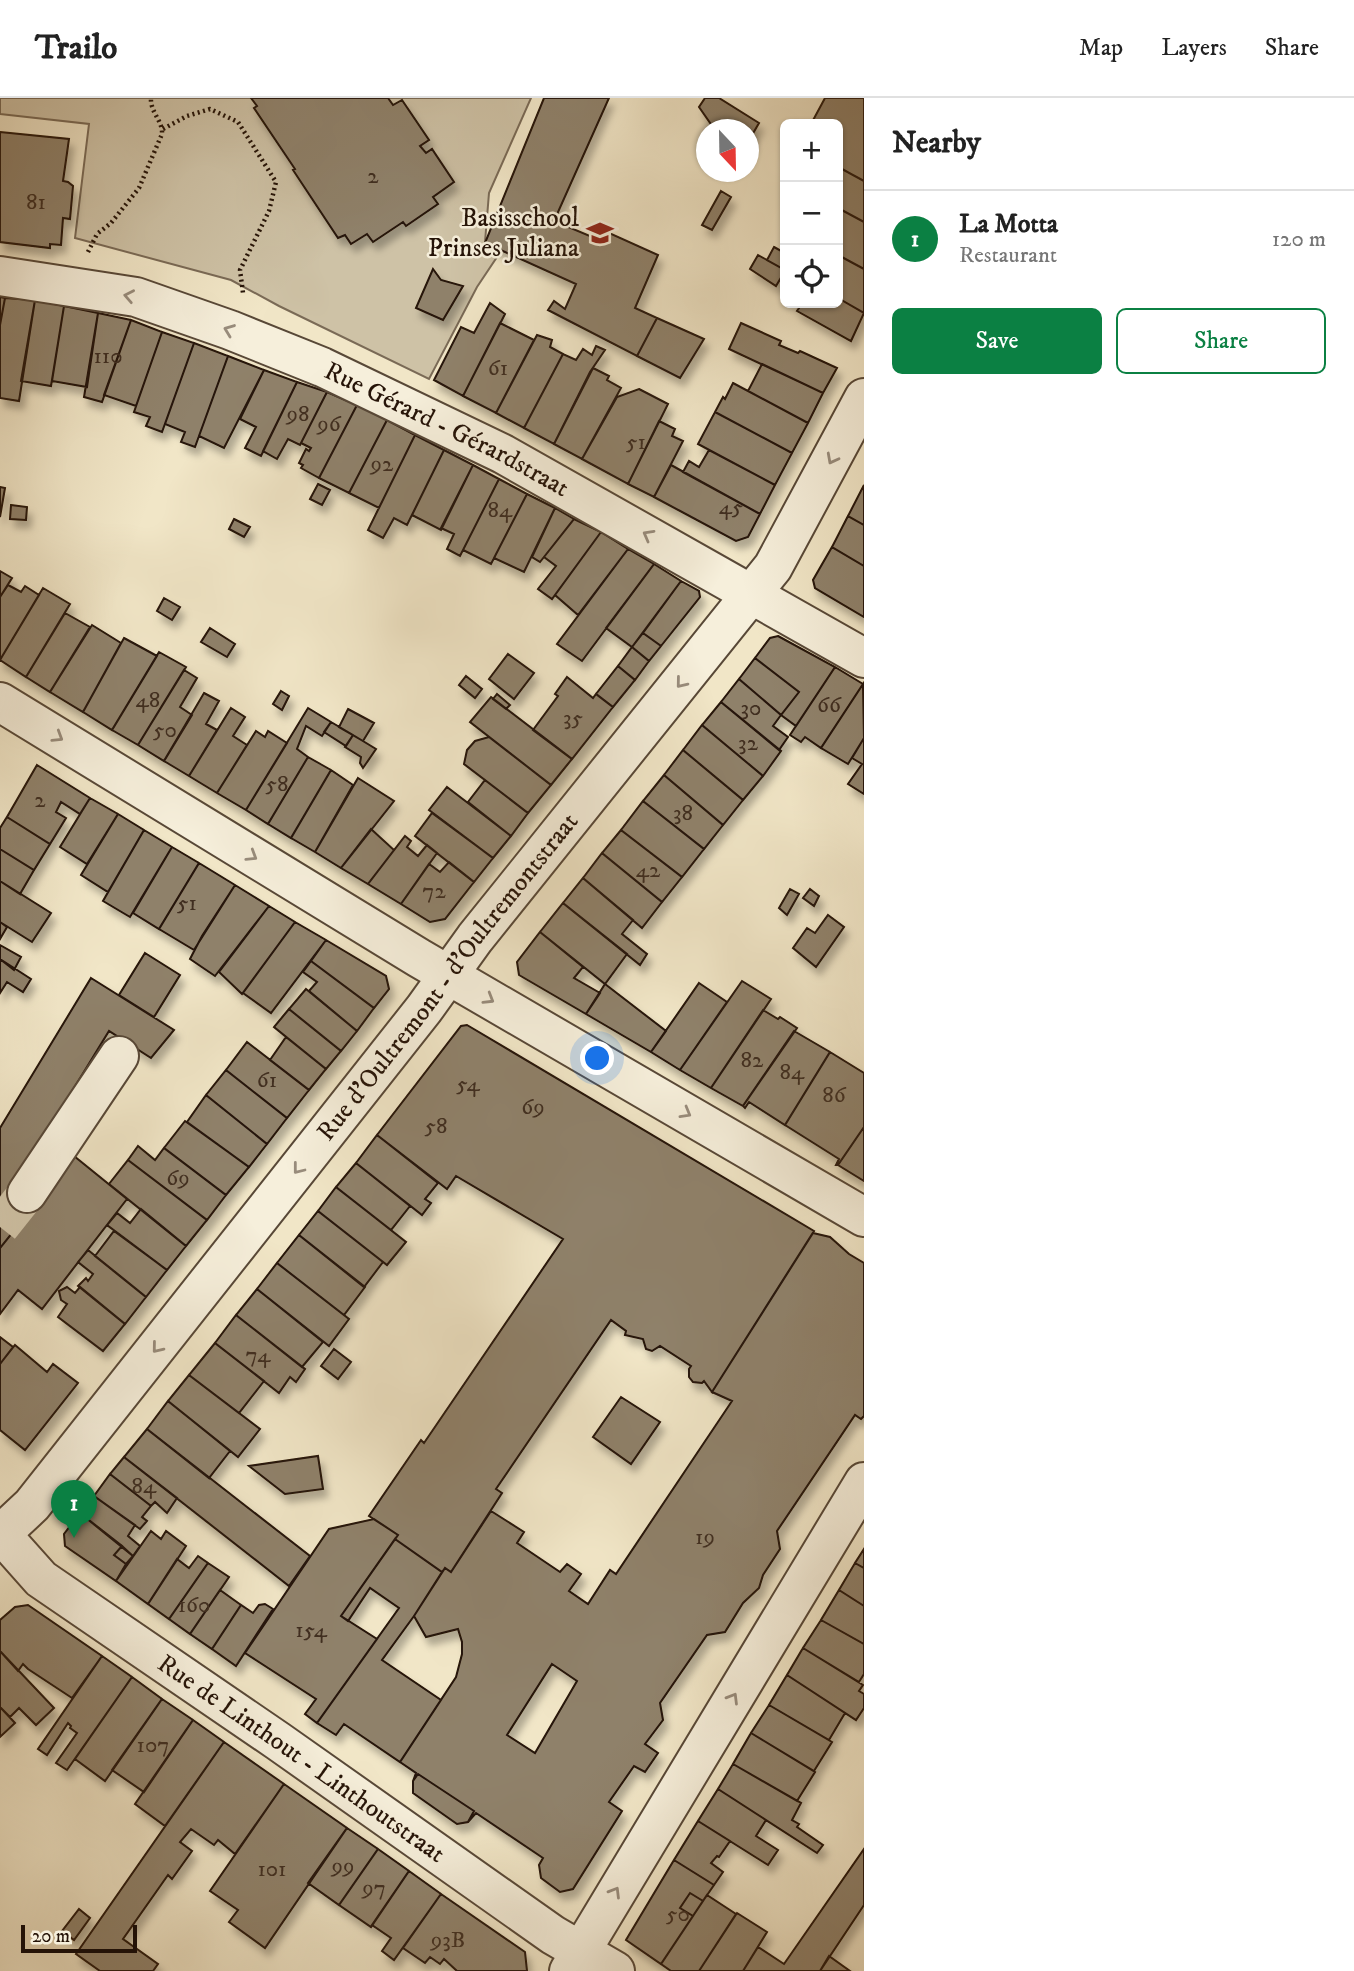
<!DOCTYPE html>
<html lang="en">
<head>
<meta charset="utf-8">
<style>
  body { margin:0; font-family:"IM FELL DW Pica",serif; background:#f2f2f2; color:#222 }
  .controls { position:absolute; right:21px; top:21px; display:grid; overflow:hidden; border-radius:10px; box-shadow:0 2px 5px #0004 }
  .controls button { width:63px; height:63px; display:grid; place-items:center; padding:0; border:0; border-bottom:2px solid #e0e0e0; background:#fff; color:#222; font:35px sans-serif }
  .compass { position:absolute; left:696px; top:21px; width:63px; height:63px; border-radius:50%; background:#fff; box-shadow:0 2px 5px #0004; rotate:158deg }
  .scale { position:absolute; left:21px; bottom:18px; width:116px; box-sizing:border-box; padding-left:7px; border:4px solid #251307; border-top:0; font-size:19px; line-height:24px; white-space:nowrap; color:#251307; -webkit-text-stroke:5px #f6efdb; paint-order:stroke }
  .you { position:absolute; left:598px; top:961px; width:24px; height:24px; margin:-18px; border:5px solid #fff; border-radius:50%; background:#1a73e8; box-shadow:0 0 0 10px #1a73e833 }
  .badge { display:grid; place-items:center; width:46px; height:46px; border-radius:50%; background:#0b8043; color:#fff; font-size:23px; font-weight:700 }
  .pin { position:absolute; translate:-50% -58px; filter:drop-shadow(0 2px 4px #0008) }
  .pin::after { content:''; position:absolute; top:37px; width:24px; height:21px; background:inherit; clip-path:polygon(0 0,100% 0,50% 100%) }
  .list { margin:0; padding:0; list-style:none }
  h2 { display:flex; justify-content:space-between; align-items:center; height:91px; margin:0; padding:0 28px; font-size:30px }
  h2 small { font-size:23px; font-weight:400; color:#767676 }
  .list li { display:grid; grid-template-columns:46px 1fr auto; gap:21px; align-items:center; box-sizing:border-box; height:98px; padding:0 28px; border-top:2px solid #e0e0e0 }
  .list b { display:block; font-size:26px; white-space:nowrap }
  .list p { margin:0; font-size:23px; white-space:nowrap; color:#767676 }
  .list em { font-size:23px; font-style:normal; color:#767676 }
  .actions { display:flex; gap:14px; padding:21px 28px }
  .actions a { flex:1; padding:16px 0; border:2px solid #0b8043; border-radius:10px; text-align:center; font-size:24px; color:#0b8043 }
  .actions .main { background:#0b8043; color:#fff }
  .icon { flex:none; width:38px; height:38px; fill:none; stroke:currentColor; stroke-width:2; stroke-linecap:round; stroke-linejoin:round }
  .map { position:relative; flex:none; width:864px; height:1873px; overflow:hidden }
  header { display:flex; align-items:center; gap:42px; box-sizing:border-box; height:98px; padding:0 35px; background:#fff; border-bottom:2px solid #e0e0e0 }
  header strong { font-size:33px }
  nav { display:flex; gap:38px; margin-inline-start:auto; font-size:24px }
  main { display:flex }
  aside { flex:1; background:#fff }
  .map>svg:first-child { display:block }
  .green { fill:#cec2a6; stroke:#7a6a56; stroke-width:2 }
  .building { fill:#8f816b; stroke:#251307; stroke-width:2; fill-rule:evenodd; filter:url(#shadow) }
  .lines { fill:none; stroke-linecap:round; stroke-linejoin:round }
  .minor-tunnel { stroke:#d2c6aa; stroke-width:38; stroke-dasharray:38 19; stroke-linecap:butt }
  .minor-casing { stroke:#584837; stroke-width:42 }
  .path { stroke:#251307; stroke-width:4.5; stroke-dasharray:2 3.5; stroke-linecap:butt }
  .minor { stroke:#f6efdb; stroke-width:38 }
  .oneway { stroke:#988c7c }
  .labels { text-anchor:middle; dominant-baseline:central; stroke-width:5; stroke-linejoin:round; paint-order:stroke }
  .number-label { font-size:23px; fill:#402e20 }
  .poi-label { font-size:26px; fill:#251307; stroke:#f6efdb; text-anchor:end }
  .street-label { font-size:26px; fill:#251307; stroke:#f6efdb }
</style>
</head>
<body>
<header>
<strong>Trailo</strong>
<nav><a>Map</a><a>Layers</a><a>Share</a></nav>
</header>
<main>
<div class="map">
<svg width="864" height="1873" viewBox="0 0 864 1873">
  <defs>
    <filter id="shadow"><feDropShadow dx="4.5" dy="8" stdDeviation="3.5" flood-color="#0004"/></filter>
  </defs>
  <rect width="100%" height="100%" fill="#f1e6c7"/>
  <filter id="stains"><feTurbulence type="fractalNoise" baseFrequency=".00286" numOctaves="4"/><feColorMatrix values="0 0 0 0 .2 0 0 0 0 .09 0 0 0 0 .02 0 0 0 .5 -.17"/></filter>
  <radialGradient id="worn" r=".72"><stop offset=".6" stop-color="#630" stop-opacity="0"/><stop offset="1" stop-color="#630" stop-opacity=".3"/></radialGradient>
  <!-- green -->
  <path class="green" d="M0,0H531L489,95L485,144L497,159L477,189L429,281L279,208L231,182L75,140L89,26L0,16Z"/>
  <!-- building -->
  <path class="building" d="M251,0H388L393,7L402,2L429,42L420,48L426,55L432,51L454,84L433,99L438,106L406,128L403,124L373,144L367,136L351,146L345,137L338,140L293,72L295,71L254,10L257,8Z
    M544,0H609L554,123L592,139L596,129L658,157L635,210L657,220L637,258L548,212L554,203L565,211L576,186L485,145Z
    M705,0H719L759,25L748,44V32H715L699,9Z
    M825,0H864V83L838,69V26H811Z
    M0,34L69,41L63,83L68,84L73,88L70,121L63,120L61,147L50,146V150L0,144Z
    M842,71L864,83V124L838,110V79Z
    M721,93L731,99L712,132L702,127Z
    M838,110L864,124V171L838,157Z
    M774,149L785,155V172L767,162Z
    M758,157L785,172V179L782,178L776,188L750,171Z
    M838,157L864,171V215L838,200Z
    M433,171L441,182L463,188L443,222L416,210Z
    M0,199L5,200L0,227Z
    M5,200L35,202L19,303L0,300V227Z
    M838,200L864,215L851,243L797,213L799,210L789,205H838Z
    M35,202L64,208L51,288L21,283Z
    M490,205L505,216L463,298L434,282L461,229L474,235Z
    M64,208L98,215L87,289L52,283Z
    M98,215L131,222L102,304L84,299Z
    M657,220L704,241L680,280L637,258Z
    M131,222L162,234L136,308L104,297Z
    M500,225L534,242L496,315L463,298Z
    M741,225L781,243L779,247L798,255L800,253L837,270L823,295L729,251Z
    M162,234L194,245L162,334L146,328L150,319L134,314Z
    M537,237L552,242L550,249L563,256L524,330L496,315Z
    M194,245L228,258L195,349L181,344L185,334L165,326Z
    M596,248L605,252L590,274L554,346L524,330L563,256L576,262L583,251L592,257Z
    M228,258L264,272L224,350L199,338Z
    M762,266L823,295L808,325L748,293Z
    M593,270L609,278L607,282L621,290L582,361L554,346Z
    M264,272L297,284L261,358L245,350L256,329L240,321Z
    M297,284L327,294L300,347L288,341L277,361L263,353Z
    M733,285L808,325L792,355L715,314L723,299L725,301Z
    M639,291L668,306L628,386L582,361L617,299Z
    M327,294L357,307L319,380L301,370L303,367L299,365L306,351L309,353L311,350L301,345Z
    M357,307L387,322L349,395L319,380Z
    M715,314L792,355L775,387L698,346Z
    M387,322L415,337L379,410L349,395Z
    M659,323L675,331L672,338L683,343L654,399L628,386Z
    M415,337L444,352L407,427L394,420L383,440L368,432Z
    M444,352L473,367L441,432L412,417Z
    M709,352L775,387L760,416L683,374L689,363L699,369Z
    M473,367L499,381L460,458L447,451L454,436L441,430Z
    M671,367L760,416L748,439L736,443L654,399Z
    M499,381L527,396L491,466L463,452Z
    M318,386L330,392L322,407L310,401Z
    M864,387V427L848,418Z
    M0,389L5,390L0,419Z
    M527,396L555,410L524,474L494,460Z
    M11,407L27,409L26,422L10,421Z
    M555,410L574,421L540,464L532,459Z
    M848,418L864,427V468L832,449Z
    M234,421L250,429L244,439L229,431Z
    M574,421L601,434L552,501L538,491L556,468L544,459Z
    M601,434L628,451L578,517L555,497Z
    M832,449L864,468V519L815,490L813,482Z
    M628,451L654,466L582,563L557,546Z
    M654,466L681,483L632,549L606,530Z
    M0,473L12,480L0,499Z
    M681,483L699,493L700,499L661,548L643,535Z
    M8,487L21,494L25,488L39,497L0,562V499Z
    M43,490L70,506L26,579L0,562Z
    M164,500L180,509L172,522L157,513Z
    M65,515L90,529L50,594L26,579Z
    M92,527L121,545L83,614L50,594Z
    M210,530L235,546L227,559L201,544Z
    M643,535L661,548L649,563L632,549Z
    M778,538L835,569L796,628L781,617L799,594L755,560L770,540Z
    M124,540L157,558L112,632L83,614Z
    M632,549L649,563L635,582L618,568Z
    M159,554L186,569L138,647L112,632Z
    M508,556L534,575L514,601L489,581Z
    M755,560L799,594L781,617L739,581Z
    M618,568L635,582L613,609L596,596Z
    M835,569L863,586L821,650L805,639L801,644L790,637Z
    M184,572L197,580L180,609L192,617L164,663L138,647Z
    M466,578L482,591L475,600L459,587Z
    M567,579L593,600L596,596L613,609L572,661L533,632L558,598L555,596Z
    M739,581L781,617L773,628L788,639L779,652L721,604Z
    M863,586L864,640L848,666L821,650Z
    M281,593L289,598L282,612L273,606Z
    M204,595L219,603L206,626L217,632L189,678L164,663Z
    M497,596L510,607L506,611L493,601Z
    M491,599L572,661L551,687L470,624Z
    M721,604L781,653L763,678L702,627Z
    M231,610L245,619L233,638L247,647L217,695L189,678Z
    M308,610L331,624L322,638L306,628L297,651L308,659L268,726L246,712Z
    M348,611L374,625L363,643L339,629Z
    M331,624L353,637L346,648L324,634Z
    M702,627L763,678L743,702L683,652Z
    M256,633L265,639L268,633L287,645L246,712L217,695Z
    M353,637L376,651L363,670L360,665L361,659L345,649Z
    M489,639L551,687L528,715L464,666L467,652L475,643Z
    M864,640V696L848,686L862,666L852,660Z
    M683,652L743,702L723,727L664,677Z
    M308,659L331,672L291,740L268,726Z
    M37,667L90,700L80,716L61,704L56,714L66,720L50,746L7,719Z
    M331,672L353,687L315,754L291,740Z
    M664,677L723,727L704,751L643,703Z
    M358,680L394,703L341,770L315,754Z
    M485,682L528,715L511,738L468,704Z
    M447,689L511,738L493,760L429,712Z
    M90,700L118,716L87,766L60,749Z
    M643,703L704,751L682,779L621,732Z
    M432,715L493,760L474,784L415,738Z
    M118,716L144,732L108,794L81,777Z
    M7,719L50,746L34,772L0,751V730Z
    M371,731L394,752L368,786L341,770Z
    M144,732L172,749L130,819L103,803Z
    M621,732L682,779L662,804L602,755Z
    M405,738L411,743L407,749L418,758L427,747L437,755L401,806L368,786Z
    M172,749L199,765L159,831L133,815Z
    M0,751L34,772L20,796L0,783Z
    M602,755L662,804L642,830L583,780Z
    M449,764L474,784L445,821L430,824L401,806L429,766L440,774Z
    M199,765L235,787L194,852L159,831Z
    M583,780L633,822L622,836L647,856L640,867L563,805Z
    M0,783L51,815L32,844L0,824Z
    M235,787L269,808L215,878L190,861L202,838Z
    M790,791L799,796L787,817L779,810Z
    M810,791L819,798L814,808L803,800Z
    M563,805L627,856L605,886L540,834Z
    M269,808L295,824L242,896L219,874Z
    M828,817L844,829L816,869L793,850L807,830L815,835Z
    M0,824L7,829L0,841Z
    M295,824L326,842L271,915L243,895Z
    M540,834L583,869L574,880L600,895L586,916L519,877L517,864Z
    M326,842L386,878L389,891L374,910L311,863Z
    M0,847L21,859L14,872L0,861Z
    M145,855L180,877L154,919L119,897Z
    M0,861L31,881L23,894L7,884L0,895Z
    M311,863L374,910L357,933L309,893L317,884L303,874Z
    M91,880L174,932L151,960L109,933L0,1111V1030Z
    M742,883L771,901L711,990L680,972Z
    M699,885L727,904L680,972L651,954Z
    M605,886L666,933L651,954L586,916Z
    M306,891L357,933L341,953L289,911Z
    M289,911L341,953L326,971L274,929Z
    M763,912L778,921L780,919L797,930L743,1008L711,990Z
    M467,927L814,1133L712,1294L704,1283L702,1285L693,1284L689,1279V1271L691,1268L660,1248L652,1253L646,1251L643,1241L625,1237L626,1233L611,1222L496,1391L502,1395L451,1474L445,1470L442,1474L395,1441L398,1437L369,1418L421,1342L424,1345L563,1141L456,1078L447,1091L377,1037L461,928Z
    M794,933L830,954L785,1027L749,1004L745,1010L743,1008Z
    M286,939L326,971L309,992L270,962Z
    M247,944L309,992L287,1020L226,972Z
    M830,954L864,975V1029L838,1067H836L839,1061L785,1027Z
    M226,972L287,1020L267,1046L206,997Z
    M206,997L267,1046L249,1069L187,1024Z
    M185,1023L249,1069L226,1097L164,1050Z
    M864,1029V1083L838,1067Z
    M377,1037L438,1085L425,1101L431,1105L422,1117L356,1065Z
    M138,1048L155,1062L164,1050L226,1097L207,1122L128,1062Z
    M74,1058L127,1101L42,1211L18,1192L0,1216V1150Z
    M128,1062L207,1122L186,1148L109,1086Z
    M356,1065L410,1108L391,1132L336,1089Z
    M336,1089L406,1144L387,1167L318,1113Z
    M13,1090L35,1106L0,1150V1111Z
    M141,1111L186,1148L167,1172L107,1127L117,1115L130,1125Z
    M318,1113L383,1164L364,1189L299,1137Z
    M114,1133L167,1172L146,1199L95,1158Z
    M813,1135L830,1139L849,1156L864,1165V1318L861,1321L855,1317L777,1433L780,1451L763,1477L759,1490L743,1505L725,1534L707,1537L660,1605L663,1622L645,1646L658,1655L645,1674L634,1668L609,1704L622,1713L573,1791L560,1794L541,1780L539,1767L543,1760L476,1715L468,1724L474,1713L418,1676L413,1683L416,1675L400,1664L456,1579L462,1556V1544L458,1531L426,1539L414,1518L445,1470L451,1474L491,1413L524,1434L517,1445L560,1474L567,1466L581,1476L569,1493L588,1506L610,1472L616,1476L732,1303L712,1294ZM552,1566L577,1583L535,1655L507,1637Z
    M299,1137L365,1189L344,1217L277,1165Z
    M88,1152L146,1199L125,1226L78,1188L86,1180L88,1183L93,1176L78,1164Z
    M277,1165L349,1221L329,1248L257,1191Z
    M67,1189L75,1195L80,1189L125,1226L103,1253L58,1219L67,1206L61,1202L59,1193Z
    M257,1191L323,1244L302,1269L236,1217Z
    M236,1217L305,1271L296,1284L290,1279L279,1295L215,1245Z
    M0,1239L13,1249L0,1266Z
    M215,1245L264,1283L239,1315L189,1277Z
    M15,1247L47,1274L53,1266L78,1285L25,1352L0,1332V1266Z
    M334,1251L351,1264L338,1281L321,1268Z
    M189,1277L260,1331L238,1359L168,1303Z
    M621,1299L660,1324L631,1366L593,1339Z
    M168,1303L230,1353L209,1380L147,1331Z
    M147,1331L310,1458L289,1488L124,1359Z
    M318,1358L323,1391L285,1396L249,1368Z
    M124,1359L177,1400L167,1415L155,1404L151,1408L110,1376Z
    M110,1376L151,1408L142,1419L147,1423L140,1431L94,1398Z
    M94,1398L135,1427L128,1438L140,1448L133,1458L80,1415Z
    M80,1415L122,1448L114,1457L126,1466L116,1483L65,1448L64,1436Z
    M374,1421L398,1437L341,1518L377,1541L317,1625L305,1616L316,1601L245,1555L329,1431Z
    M151,1433L161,1441L166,1433L186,1448L148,1506L116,1483Z
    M395,1441L442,1474L414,1518L382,1562L441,1602L400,1664L344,1626L336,1637L317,1625L399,1510L370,1490L348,1523L341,1518Z
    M122,1448L133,1458L126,1466L114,1457Z
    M864,1451V1470L855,1465Z
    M198,1458L208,1465L169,1521L148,1506L177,1461L189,1470Z
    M208,1465L229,1479L190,1536L169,1521Z
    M855,1465L864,1470V1508L839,1492Z
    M220,1492L241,1507L212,1551L190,1536Z
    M839,1492L864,1508V1546L821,1522Z
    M265,1506L273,1511L236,1568L212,1551L241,1507L253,1515L259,1507Z
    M28,1507L102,1558L72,1600L28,1571L23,1566L18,1573L0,1553V1522L15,1509Z
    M821,1522L864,1546V1576L859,1584L803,1550Z
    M803,1550L863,1587L859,1593L864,1596V1610L856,1622L787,1577Z
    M0,1553L54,1610L36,1627L19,1610L10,1619L0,1609Z
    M102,1558L132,1579L67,1672L56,1665L77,1635L70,1630L71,1628L68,1625L47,1657L38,1651Z
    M787,1577L845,1615L829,1642L769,1607Z
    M132,1579L162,1601L105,1683L75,1661Z
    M162,1601L193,1622L144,1694L112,1672Z
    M769,1607L832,1644L814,1673L751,1635Z
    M0,1609L15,1625L0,1639Z
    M193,1622L224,1644L165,1728L135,1706Z
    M751,1635L815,1674L797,1703L733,1666Z
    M224,1644L284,1686L235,1756L218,1742L214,1747L191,1731L180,1744L192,1753L172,1781L168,1777L123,1841L158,1866L153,1873H100L76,1856Z
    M733,1666L801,1705L792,1722L799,1726L797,1729L823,1747L817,1755L718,1691Z
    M418,1676L474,1713L468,1724L457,1726L413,1695V1683Z
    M284,1686L347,1730L265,1850L229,1824L238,1812L210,1793Z
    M718,1691L766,1722L756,1738L778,1752L768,1767L698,1723Z
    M698,1723L730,1743L719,1759L717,1758L711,1765L723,1774L714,1787L674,1762Z
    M347,1730L378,1751L339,1807L308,1785Z
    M378,1751L409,1773L371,1829L339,1807Z
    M864,1751V1807L820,1873H743L758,1849L784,1866Z
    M674,1762L714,1787L703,1803L690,1795L680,1810L693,1818L661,1866L626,1842Z
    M409,1773L441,1796L394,1862L382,1853L391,1840L372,1827Z
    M690,1795L703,1803L693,1818L680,1810Z
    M441,1796L525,1854L527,1873H457L444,1861L440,1866L430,1859L425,1865L403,1850Z
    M707,1797L736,1816L699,1873H671L661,1866Z
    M79,1811L90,1820L74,1842L62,1833Z
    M737,1815L767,1834L743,1873H699Z
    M829,1858L850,1873H820Z"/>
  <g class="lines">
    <!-- minor-tunnel -->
    <path class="minor-tunnel" d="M0,1129L27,1095"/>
    <defs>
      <g id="minor">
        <path id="s1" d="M0,178L136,199L230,232L322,269L503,356L864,560"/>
        <path d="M0,604L419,860L864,1119"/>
        <path d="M27,1095L119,958"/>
        <path id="s2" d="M0,1435L41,1481L278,1643L553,1837L615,1873"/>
        <path id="s3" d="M0,1437L32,1407L424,911L475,840L773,469L864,300"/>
        <path d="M569,1873L864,1384"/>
      </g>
    </defs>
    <!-- minor casing -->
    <use href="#minor" class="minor-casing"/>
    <!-- path -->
    <path class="path" d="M163,31L187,18L210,11L238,24L276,84L269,113L240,172L243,195
      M88,154L97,136L111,125L139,90L162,36C163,23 150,14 151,0"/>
    <!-- minor -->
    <use href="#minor" class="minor"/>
  </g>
  <!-- one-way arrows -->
  <defs><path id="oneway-chevron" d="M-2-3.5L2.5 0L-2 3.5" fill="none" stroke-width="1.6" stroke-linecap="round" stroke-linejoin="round" transform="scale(1.75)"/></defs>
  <g class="oneway">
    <use href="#oneway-chevron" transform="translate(129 198) rotate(-169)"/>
    <use href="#oneway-chevron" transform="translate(229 232) rotate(-159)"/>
    <use href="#oneway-chevron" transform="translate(832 361) rotate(118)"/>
    <use href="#oneway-chevron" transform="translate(648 437) rotate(-151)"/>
    <use href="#oneway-chevron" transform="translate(681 585) rotate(129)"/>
    <use href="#oneway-chevron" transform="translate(58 639) rotate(32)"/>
    <use href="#oneway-chevron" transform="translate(252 758) rotate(32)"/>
    <use href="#oneway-chevron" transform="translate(489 901) rotate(31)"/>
    <use href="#oneway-chevron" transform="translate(686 1015) rotate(30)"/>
    <use href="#oneway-chevron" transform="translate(298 1071) rotate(128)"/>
    <use href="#oneway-chevron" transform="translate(157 1250) rotate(129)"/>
    <use href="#oneway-chevron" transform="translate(733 1600) rotate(-59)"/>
    <use href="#oneway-chevron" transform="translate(615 1794) rotate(-59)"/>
  </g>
  <!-- icons -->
  <defs>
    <symbol id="school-bare" viewBox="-9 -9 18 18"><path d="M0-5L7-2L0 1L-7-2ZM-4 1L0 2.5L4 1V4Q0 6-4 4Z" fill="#8f2418" stroke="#f6efdb" stroke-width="2.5" paint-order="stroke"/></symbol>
  </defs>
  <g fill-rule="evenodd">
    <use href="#school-bare" x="581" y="116" width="38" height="38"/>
  </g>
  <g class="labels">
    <!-- number labels -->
    <g class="number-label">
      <text x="373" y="78">2</text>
      <text x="36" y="104">81</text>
      <text x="108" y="258">110</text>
      <text x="498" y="270">61</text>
      <text x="298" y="316">98</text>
      <text x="329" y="326">96</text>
      <text x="636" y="344">51</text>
      <text x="382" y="366">92</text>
      <text x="731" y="409">45</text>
      <text x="500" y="412">84</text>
      <text x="148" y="602">48</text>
      <text x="829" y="607">66</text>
      <text x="751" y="610">30</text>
      <text x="573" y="620">35</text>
      <text x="165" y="632">50</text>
      <text x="748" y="645">32</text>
      <text x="277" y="686">58</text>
      <text x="40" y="702">2</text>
      <text x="683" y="715">38</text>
      <text x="648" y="772">42</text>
      <text x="434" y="793">72</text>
      <text x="187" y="805">51</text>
      <text x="752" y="962">82</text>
      <text x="792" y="974">84</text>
      <text x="267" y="982">61</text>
      <text x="468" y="986">54</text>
      <text x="834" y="997">86</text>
      <text x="533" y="1009">69</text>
      <text x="436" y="1028">58</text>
      <text x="178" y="1080">69</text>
      <text x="258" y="1257">74</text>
      <text x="144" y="1388">84</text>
      <text x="705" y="1439">19</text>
      <text x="194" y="1507">160</text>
      <text x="311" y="1532">154</text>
      <text x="153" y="1647">107</text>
      <text x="343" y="1768">99</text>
      <text x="272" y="1771">101</text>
      <text x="374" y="1790">97</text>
      <text x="678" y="1816">50</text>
      <text x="448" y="1842">93B</text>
    </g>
    <!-- poi labels -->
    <g class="poi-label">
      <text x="579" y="120">Basisschool<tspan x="579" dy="30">Prinses Juliana</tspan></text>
    </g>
    <!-- street labels -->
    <g class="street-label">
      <text stroke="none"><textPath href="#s1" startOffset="476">Rue Gérard - Gérardstraat</textPath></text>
      <text stroke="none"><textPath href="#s3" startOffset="716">Rue d'Oultremont - d'Oultremontstraat</textPath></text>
      <text stroke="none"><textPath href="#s2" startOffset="378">Rue de Linthout - Linthoutstraat</textPath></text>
    </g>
  </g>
  <rect width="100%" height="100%" filter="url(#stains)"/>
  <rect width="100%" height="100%" fill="url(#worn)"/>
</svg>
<div class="controls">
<button>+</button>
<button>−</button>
<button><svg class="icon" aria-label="locate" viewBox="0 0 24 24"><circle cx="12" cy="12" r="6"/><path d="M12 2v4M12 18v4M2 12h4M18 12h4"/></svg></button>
</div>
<svg class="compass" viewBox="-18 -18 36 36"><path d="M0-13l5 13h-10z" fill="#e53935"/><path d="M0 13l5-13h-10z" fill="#767676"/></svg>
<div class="scale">20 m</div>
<div class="you"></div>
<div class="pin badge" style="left:74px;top:1440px">1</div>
</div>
<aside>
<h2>Nearby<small></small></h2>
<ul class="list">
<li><span class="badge">1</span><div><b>La Motta</b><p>Restaurant</p></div><em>120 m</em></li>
</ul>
<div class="actions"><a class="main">Save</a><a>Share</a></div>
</aside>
</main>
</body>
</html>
